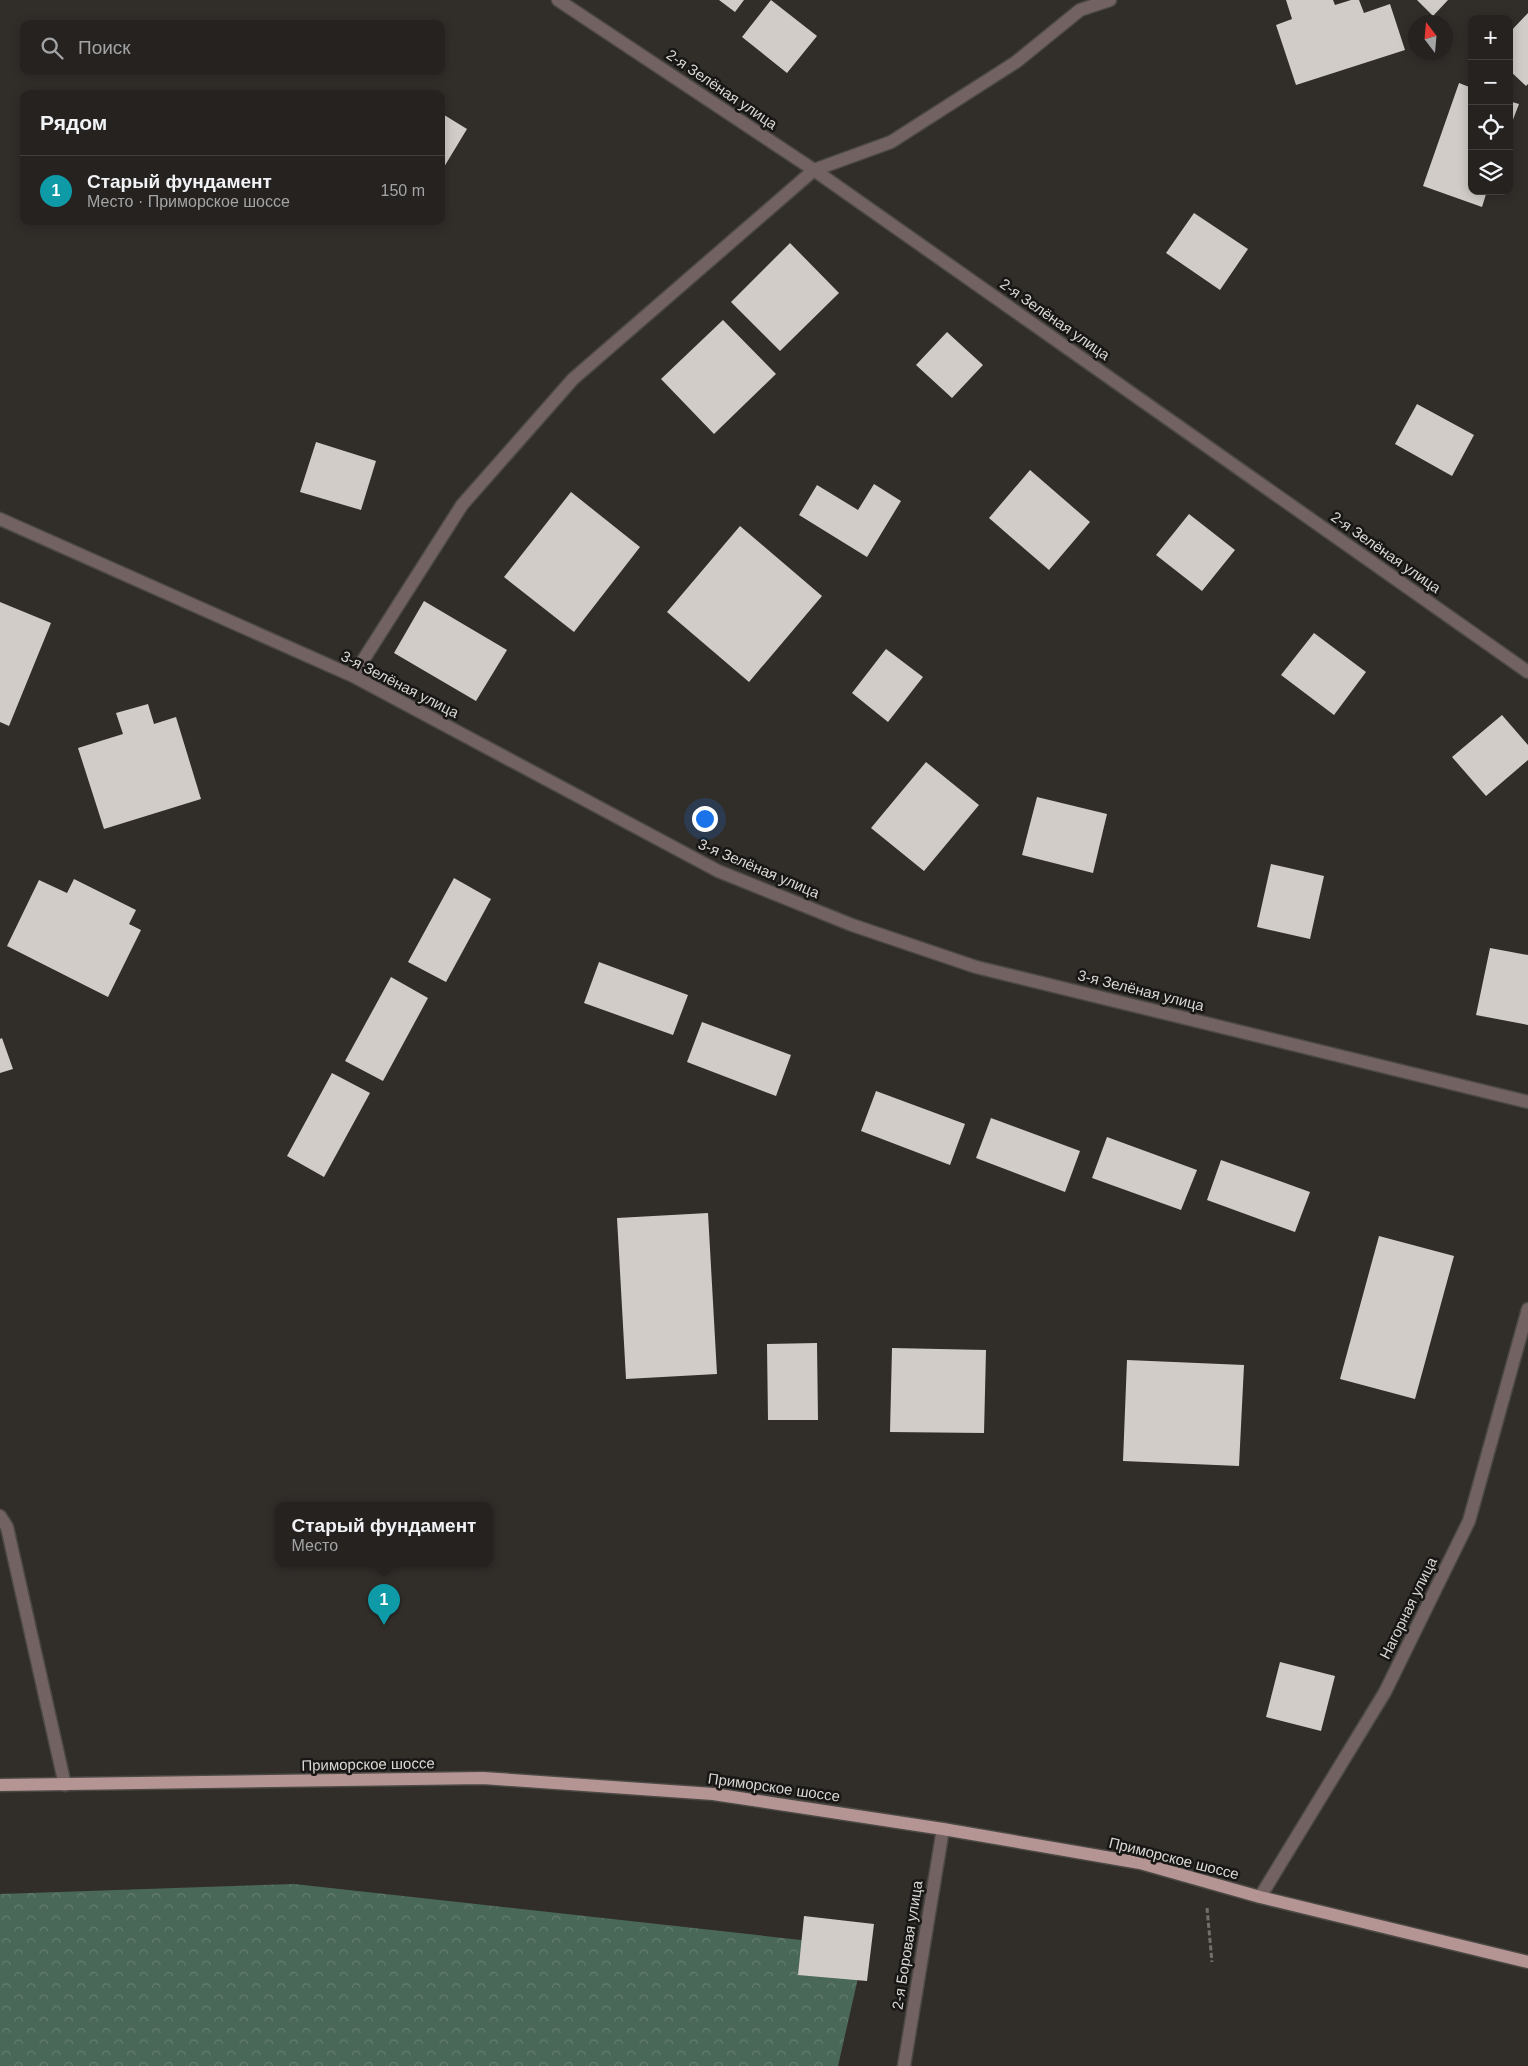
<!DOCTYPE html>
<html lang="ru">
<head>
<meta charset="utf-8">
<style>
  body { margin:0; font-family:Helvetica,sans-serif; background:#2d2a29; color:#f1f3f6 }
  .controls { position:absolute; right:15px; top:15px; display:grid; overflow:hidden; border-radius:10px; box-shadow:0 2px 12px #0003 }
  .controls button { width:45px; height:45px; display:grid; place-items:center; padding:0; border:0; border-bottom:1px solid #423f3e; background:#252220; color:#f1f3f6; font:25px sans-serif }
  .compass { position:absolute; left:1408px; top:15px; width:45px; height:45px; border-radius:50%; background:#252220; box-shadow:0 2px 12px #0003; rotate:344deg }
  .you { position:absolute; left:704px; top:818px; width:18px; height:18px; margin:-12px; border:4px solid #fff; border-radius:50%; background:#1a73e8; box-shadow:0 0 0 8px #1a73e833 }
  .badge { display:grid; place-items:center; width:32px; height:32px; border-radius:50%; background:#bca0f2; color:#fff; font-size:16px; font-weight:700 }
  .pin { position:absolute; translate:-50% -41px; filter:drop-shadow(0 1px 2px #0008) }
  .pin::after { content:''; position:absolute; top:26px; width:18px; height:15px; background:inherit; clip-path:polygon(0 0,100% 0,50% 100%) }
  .popup { position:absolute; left:275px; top:1502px; width:218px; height:65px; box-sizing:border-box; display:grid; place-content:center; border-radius:10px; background:#252220; filter:drop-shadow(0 1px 4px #0005); font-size:16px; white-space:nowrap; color:#a3a4a5 }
  .popup b { font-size:19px; color:#f1f3f6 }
  .popup::after { content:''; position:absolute; left:50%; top:100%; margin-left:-10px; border:10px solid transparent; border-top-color:#252220 }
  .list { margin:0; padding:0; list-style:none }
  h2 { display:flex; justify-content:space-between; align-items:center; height:65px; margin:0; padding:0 20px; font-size:21px }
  h2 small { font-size:16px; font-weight:400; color:#a3a4a5 }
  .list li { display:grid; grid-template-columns:32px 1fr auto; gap:15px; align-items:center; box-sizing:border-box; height:70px; padding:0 20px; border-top:1px solid #423f3e }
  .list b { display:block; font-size:19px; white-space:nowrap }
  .list p { margin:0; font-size:16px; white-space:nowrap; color:#a3a4a5 }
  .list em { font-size:16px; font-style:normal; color:#a3a4a5 }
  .icon { flex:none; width:28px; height:28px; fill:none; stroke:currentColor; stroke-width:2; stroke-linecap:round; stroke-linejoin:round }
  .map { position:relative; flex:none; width:1528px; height:2066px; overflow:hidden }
  .search { position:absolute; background:#252220; box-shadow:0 2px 12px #0003; left:20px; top:20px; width:425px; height:55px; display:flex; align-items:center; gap:12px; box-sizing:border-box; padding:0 18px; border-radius:10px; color:#a3a4a5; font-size:19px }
  .panel { position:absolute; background:#252220; box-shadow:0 2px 12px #0003; left:20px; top:90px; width:425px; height:135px; border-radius:10px }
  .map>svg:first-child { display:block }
  .forest { fill:url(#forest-crowns) }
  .building { fill:#d1ccc7 }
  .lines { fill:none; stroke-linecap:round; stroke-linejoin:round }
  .minor-casing { stroke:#4c4945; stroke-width:15 }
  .major-casing { stroke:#4c4945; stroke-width:15 }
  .path { stroke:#73706c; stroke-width:3; stroke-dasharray:5 2.5; stroke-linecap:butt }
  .minor { stroke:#726262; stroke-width:12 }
  .major { stroke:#b59594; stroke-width:12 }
  .labels { text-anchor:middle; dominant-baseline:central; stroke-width:5; stroke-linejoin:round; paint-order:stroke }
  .street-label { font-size:15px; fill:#dad8d5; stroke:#181715 }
</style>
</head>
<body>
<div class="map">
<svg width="1528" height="2066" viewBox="0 0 1528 2066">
  <defs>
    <pattern id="forest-crowns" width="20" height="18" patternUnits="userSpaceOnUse" patternTransform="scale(1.25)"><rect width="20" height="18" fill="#4a6857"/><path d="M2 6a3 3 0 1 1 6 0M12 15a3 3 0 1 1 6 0" fill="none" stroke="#647d6e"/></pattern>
  </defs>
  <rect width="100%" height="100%" fill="#312e2a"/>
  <!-- forest -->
  <path class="forest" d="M294,1884L865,1947L838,2066H0V1894Z"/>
  <!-- building -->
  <path class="building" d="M719,0H744L735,12Z
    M771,0L817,36L787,73L742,37Z
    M1286,0H1333L1335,5L1351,0H1359L1364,13L1390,4L1405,50L1296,85L1276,25L1292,19Z
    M1417,0H1448L1433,16Z
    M1528,13V84L1526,86L1509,70V33Z
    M1459,83L1472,88V191H1487L1482,207L1423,186Z
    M1509,101L1519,104L1509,130Z
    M441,113L467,129L441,172Z
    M1194,213L1248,249L1220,290L1166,253Z
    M790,243L839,293L780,351L731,302Z
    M723,320L776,374L714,434L661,379Z
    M947,332L983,365L952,398L916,365Z
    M1417,404L1474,435L1452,476L1395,444Z
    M316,442L376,461L361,510L300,492Z
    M1030,470L1090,522L1049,570L989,518Z
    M874,484L901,501L867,557L799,515L817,485L858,510Z
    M571,492L640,547L574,632L504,577Z
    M1189,514L1235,550L1202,591L1156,555Z
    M740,526L822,596L749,682L667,612Z
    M424,601L507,650L476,701L394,653Z
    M0,602L51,623L9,726L0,722Z
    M1314,633L1366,672L1334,715L1281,675Z
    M886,649L923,677L888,722L852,693Z
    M148,704L154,724L176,717L201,799L104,829L78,748L123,734L116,713Z
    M1502,715L1528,745V760L1486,796L1452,757Z
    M926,762L979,805L924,871L871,828Z
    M1037,797L1107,814L1093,873L1022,855Z
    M1271,864L1324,876L1310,939L1257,927Z
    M454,878L491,899L446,982L408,962Z
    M74,879L136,910L129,924L141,930L108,997L7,946L39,880L67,893Z
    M1490,948L1528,955V1025L1476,1015Z
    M599,962L688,995L673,1035L584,1003Z
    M391,977L428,998L383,1081L345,1061Z
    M702,1022L791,1055L776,1096L687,1062Z
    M2,1038L13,1069L0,1073V1039Z
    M332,1073L370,1093L324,1177L287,1156Z
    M876,1091L965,1124L950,1165L861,1131Z
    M991,1118L1080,1151L1065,1192L976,1158Z
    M1107,1137L1197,1170L1181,1210L1092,1178Z
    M1221,1160L1310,1192L1295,1232L1207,1200Z
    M708,1213L717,1374L626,1379L617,1218Z
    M1379,1236L1454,1256L1415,1399L1340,1379Z
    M817,1343L818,1420H768L767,1344Z
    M892,1348L986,1350L984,1433L890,1432Z
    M1127,1360L1244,1365L1239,1466L1123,1461Z
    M1280,1662L1335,1676L1321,1731L1266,1717Z
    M804,1916L874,1924L867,1981L798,1975Z"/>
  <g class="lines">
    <defs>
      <path id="minor" d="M558,0L814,170L1528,672
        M0,519L353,676L718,871L852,925L976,967L1528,1102
        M353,676L462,505L573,379L814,170L891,142L1016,62L1080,10L1110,0
        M0,1516L7,1527L65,1785
        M1260,1897L1385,1692L1469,1521L1528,1309
        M904,2066L943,1829"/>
      <path id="major" d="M0,1785L483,1778L713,1794L943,1829L1140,1863L1260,1897L1528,1962"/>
    </defs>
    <!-- minor casing -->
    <use href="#minor" class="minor-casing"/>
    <!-- major casing -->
    <use href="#major" class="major-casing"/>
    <!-- path -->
    <path class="path" d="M1207,1908L1212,1962"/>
    <!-- minor -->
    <use href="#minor" class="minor"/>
    <!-- major -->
    <use href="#major" class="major"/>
  </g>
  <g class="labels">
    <!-- street labels -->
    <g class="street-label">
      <text transform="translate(722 89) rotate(34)">2-я Зелёная улица</text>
      <text transform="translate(1055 319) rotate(35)">2-я Зелёная улица</text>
      <text transform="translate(1386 552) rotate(35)">2-я Зелёная улица</text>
      <text transform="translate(400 684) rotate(27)">3-я Зелёная улица</text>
      <text transform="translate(759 868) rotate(23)">3-я Зелёная улица</text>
      <text transform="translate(1141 990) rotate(14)">3-я Зелёная улица</text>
      <text transform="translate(1408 1608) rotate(-64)">Нагорная улица</text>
      <text transform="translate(368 1764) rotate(-1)">Приморское шоссе</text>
      <text transform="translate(774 1787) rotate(8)">Приморское шоссе</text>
      <text transform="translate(1174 1858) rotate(14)">Приморское шоссе</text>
      <text transform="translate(907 1945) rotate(-81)">2-я Боровая улица</text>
    </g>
  </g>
</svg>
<div class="controls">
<button>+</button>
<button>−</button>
<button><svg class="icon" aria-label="locate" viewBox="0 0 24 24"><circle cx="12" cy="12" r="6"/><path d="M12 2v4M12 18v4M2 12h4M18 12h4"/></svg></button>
<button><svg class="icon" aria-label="layers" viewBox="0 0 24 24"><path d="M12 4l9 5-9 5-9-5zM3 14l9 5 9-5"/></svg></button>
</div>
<svg class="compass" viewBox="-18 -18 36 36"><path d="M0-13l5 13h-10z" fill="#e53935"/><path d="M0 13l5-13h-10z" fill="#a3a4a5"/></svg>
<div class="you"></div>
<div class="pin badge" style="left:384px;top:1625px;background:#0f9aa8">1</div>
<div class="popup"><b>Старый фундамент</b>Место</div>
<div class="search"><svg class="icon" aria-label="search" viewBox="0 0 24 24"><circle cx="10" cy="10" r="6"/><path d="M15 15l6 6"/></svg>Поиск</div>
<section class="panel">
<h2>Рядом<small></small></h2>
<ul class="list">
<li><span class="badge" style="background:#0f9aa8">1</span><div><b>Старый фундамент</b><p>Место · Приморское шоссе</p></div><em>150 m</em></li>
</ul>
</section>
</div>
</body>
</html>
